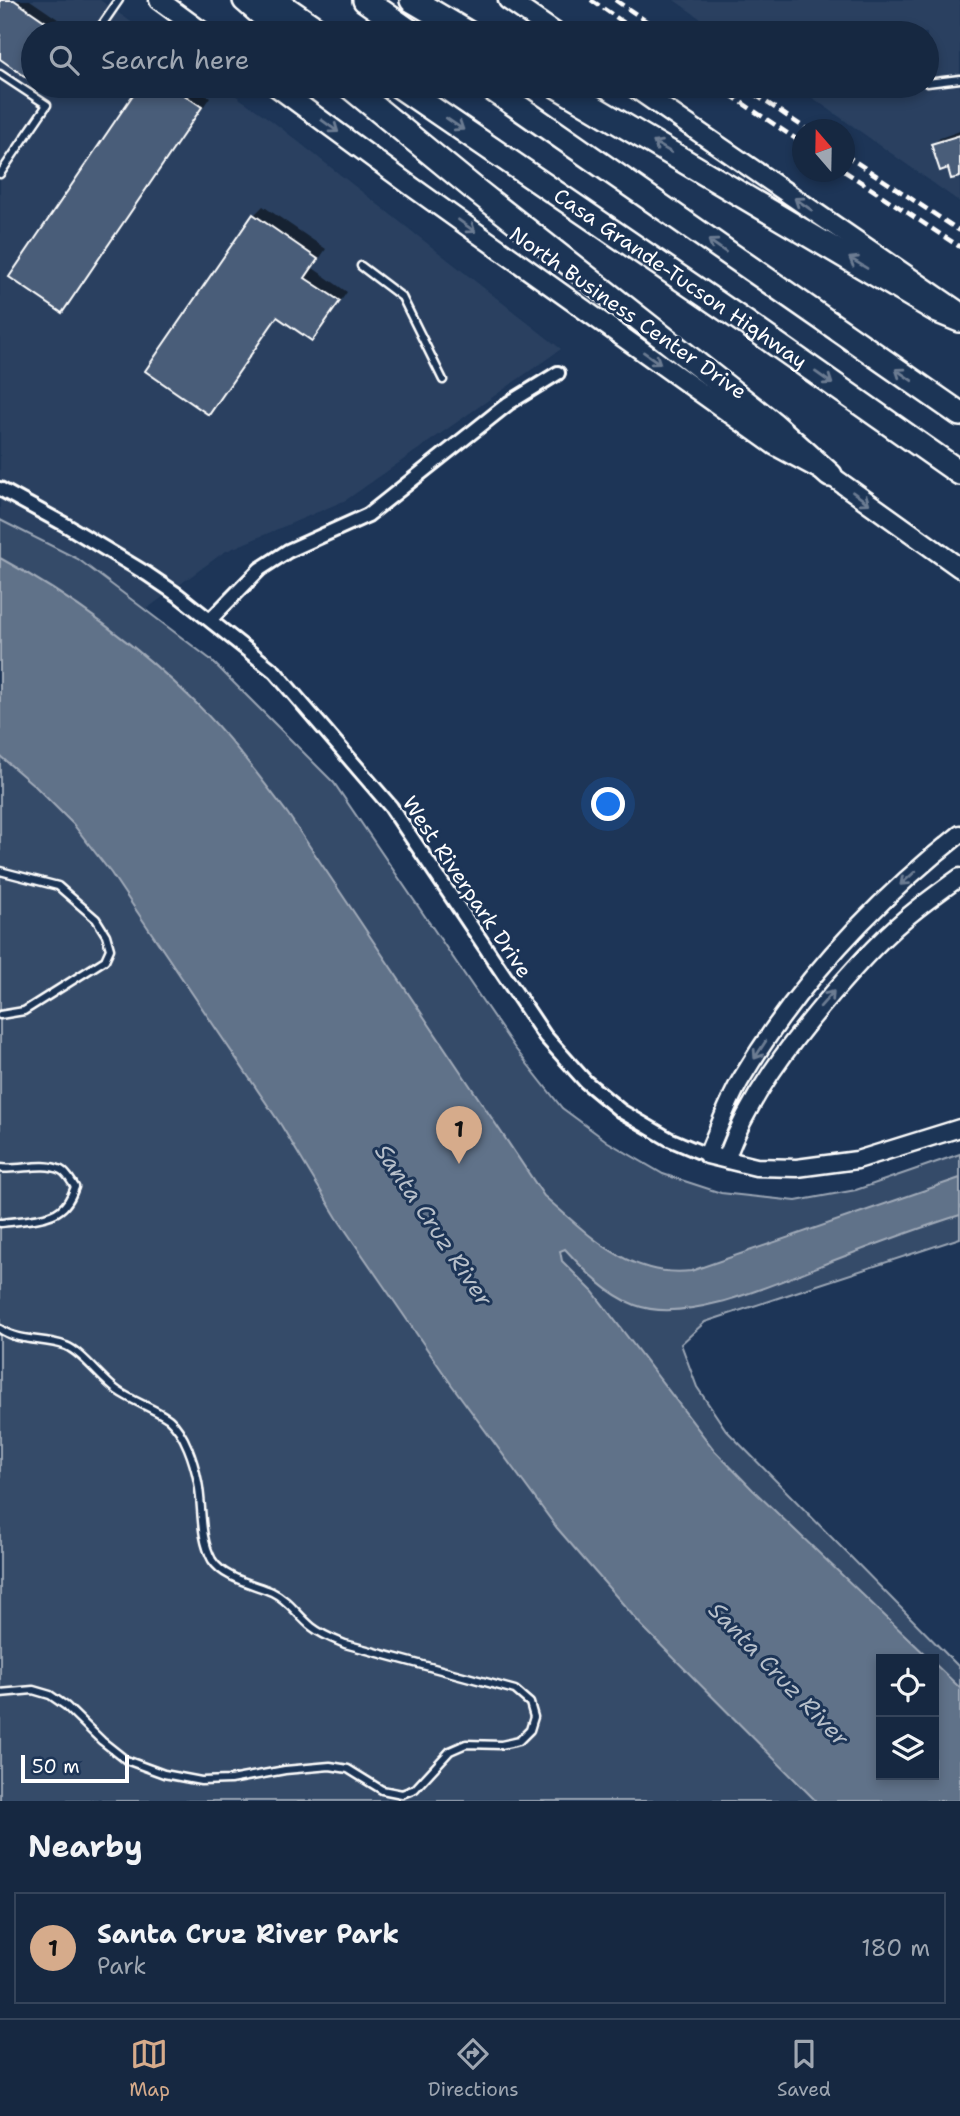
<!DOCTYPE html>
<html lang="en">
<head>
<meta charset="utf-8">
<style>
  body { margin:0; font-family:"Shantell Sans",sans-serif; background:#23344c; color:#f1f3f6 }
  .controls { position:absolute; right:21px; bottom:21px; display:grid; overflow:hidden; border-radius:0px; box-shadow:0 4px 10px #0003 }
  .controls button { width:63px; height:63px; display:grid; place-items:center; padding:0; border:0; border-bottom:2px solid #35445a; background:#162841; color:#f1f3f6; font:35px sans-serif }
  .compass { position:absolute; left:792px; top:119px; width:63px; height:63px; border-radius:50%; background:#162841; box-shadow:0 4px 10px #0003; rotate:340deg }
  .scale { position:absolute; left:21px; bottom:18px; width:108px; box-sizing:border-box; padding-left:7px; border:4px solid #fff; border-top:0; font-size:19px; line-height:24px; white-space:nowrap; color:#fff; -webkit-text-stroke:5px #1d3557; paint-order:stroke }
  .you { position:absolute; left:609px; top:805px; width:24px; height:24px; margin:-18px; border:5px solid #fff; border-radius:50%; background:#1a73e8; box-shadow:0 0 0 10px #1a73e833 }
  .badge { display:grid; place-items:center; width:46px; height:46px; border-radius:50%; background:#d6ab8b; color:#111; font-size:23px; font-weight:700 }
  .pin { position:absolute; translate:-50% -58px; filter:drop-shadow(0 2px 4px #0008) }
  .pin::after { content:''; position:absolute; top:37px; width:24px; height:21px; background:inherit; clip-path:polygon(0 0,100% 0,50% 100%) }
  .list { margin:0; padding:0; list-style:none }
  h2 { display:flex; justify-content:space-between; align-items:center; height:91px; margin:0; padding:0 28px; font-size:30px }
  h2 small { font-size:23px; font-weight:400; color:#9ea6b1 }
  .list li { display:grid; grid-template-columns:46px 1fr auto; gap:21px; align-items:center; box-sizing:border-box; height:112px; margin:0 14px 14px; padding:0 14px; border:2px solid #35445a; border-radius:0px }
  .list b { display:block; font-size:26px; white-space:nowrap }
  .list p { margin:0; font-size:23px; white-space:nowrap; color:#9ea6b1 }
  .list em { font-size:23px; font-style:normal; color:#9ea6b1 }
  .icon { flex:none; width:38px; height:38px; fill:none; stroke:currentColor; stroke-width:2; stroke-linecap:round; stroke-linejoin:round }
  .map { position:relative; flex:none; width:960px; height:1801px; overflow:hidden }
  .search { position:absolute; background:#162841; box-shadow:0 4px 10px #0003; left:21px; right:21px; top:21px; height:77px; display:flex; align-items:center; gap:18px; box-sizing:border-box; padding:0 24px; border-radius:38px; color:#9ea6b1; font-size:26px }
  .sheet { height:217px; background:#162841 }
  nav { display:flex; justify-content:space-around; align-items:center; box-sizing:border-box; height:98px; border-top:2px solid #35445a; background:#162841; font-size:19px; color:#9ea6b1 }
  nav a { display:grid; justify-items:center; gap:4px }
  nav .on { color:#d6ab8b }
  .map>svg:first-child { display:block }
  .built { fill:#2a4161 }
  .green { fill:#364b69; stroke:#9aa5b4; stroke-width:2; fill-rule:evenodd }
  .water { fill:#617289; stroke:#a0aab8; stroke-width:2 }
  .shadow { fill:#0007 }
  .building { fill:#4a5d79; stroke:#fff; stroke-width:2 }
  .lines { fill:none; stroke-linecap:round; stroke-linejoin:round }
  .service-casing { stroke:#fff; stroke-width:11 }
  .minor-casing { stroke:#fff; stroke-width:18 }
  .tertiary-casing { stroke:#fff; stroke-width:21 }
  .secondary-casing { stroke:#fff; stroke-width:23 }
  .motorway-casing { stroke:#fff; stroke-width:28 }
  .service { stroke:#1d3557; stroke-width:6 }
  .minor { stroke:#1d3557; stroke-width:12 }
  .tertiary { stroke:#1d3557; stroke-width:16 }
  .secondary { stroke:#1d3557; stroke-width:18 }
  .motorway { stroke:#1d3557; stroke-width:23 }
  .rail { stroke:#fff; stroke-width:4.5; stroke-dasharray:10 5; stroke-linecap:butt }
  .oneway { stroke:#6c7c92 }
  .labels { text-anchor:middle; dominant-baseline:central; stroke-width:6; stroke-linejoin:round; paint-order:stroke }
  .street-label { font-size:21px; fill:#fff; stroke:#1d3557 }
  .water-label { font-size:23px; font-style:italic; fill:#b8c0ca; stroke:#1d3557 }
</style>
</head>
<body>
<div class="map">
<svg width="960" height="1801" viewBox="0 0 960 1801">
  <rect width="100%" height="100%" fill="#1d3557"/>
  <filter id="ink" filterUnits="userSpaceOnUse"><feTurbulence type="fractalNoise" baseFrequency=".0143" numOctaves="2"/><feDisplacementMap in="SourceGraphic" scale="14" xChannelSelector="R" yChannelSelector="G"/><feConvolveMatrix kernelMatrix="1 2 1 2 8 2 1 2 1" color-interpolation-filters="sRGB"/></filter>
  <g filter="url(#ink)">
    <!-- built -->
    <path class="built" d="M0,0H100L147,33H33V86H222L272,121L561,349L346,500L224,552L145,610L78,559L0,520Z
      M674,0H960V202L796,86H927V33H721Z"/>
    <!-- green -->
    <path class="green" d="M0,520L78,559L210,659L334,783L514,1047L562,1108L608,1142L663,1174L721,1193L796,1201L856,1190L960,1154V1238L705,1322L681,1344L697,1387L726,1430L960,1668V1801H0ZM881,1659H934V1775H881Z"/>
    <!-- water -->
    <path class="water" d="M0,558C72,597 138,646 196,703C230,737 259,776 288,814L544,1196C588,1234 628,1278 691,1271L960,1178V1215C919,1228 879,1243 840,1258C786,1278 691,1326 635,1305C607,1294 585,1271 565,1249L560,1251L562,1261L593,1292L715,1451L753,1490L930,1659H881V1775H934V1663L960,1688V1801H816L642,1626L557,1528L451,1384L381,1282L337,1218L281,1125L111,873L73,824L35,786L0,756Z"/>
    <!-- shadow -->
    <path class="shadow" d="M0,0H30L68,26L63,33H33V74L30,77L0,57Z
      M141,86H193L210,97L70,301L61,310L11,276Z
      M960,131V175L949,166L933,144L940,138Z
      M263,206L326,249L313,268L347,292L321,330L312,339L278,316L218,403L209,412L254,215Z"/>
    <!-- building -->
    <path class="building" d="M0,0H14L62,33H33V76L30,80L0,59Z
      M139,86H171L202,107L62,313L9,277Z
      M960,135V177L951,179L948,168L940,171L931,144Z
      M253,214L318,259L305,278L340,301L312,341L277,317L209,415L145,371Z"/>
    <g class="lines">
      <defs>
        <path id="service" d="M97,32L119,0
          M0,74L47,105L0,174
          M927,83L960,79
          M361,266L402,297L443,380
          M0,871L58,886L96,919L106,935L110,949L105,960L24,1011L0,1015
          M0,1168C19,1171 43,1161 61,1170C67,1173 71,1181 75,1187C72,1195 68,1205 60,1210C48,1220 16,1221 0,1223
          M0,1329C20,1343 44,1337 66,1346C82,1352 102,1380 118,1391C132,1401 158,1410 169,1419C185,1433 194,1462 198,1482C203,1507 199,1536 212,1560C224,1579 254,1584 272,1592C289,1600 298,1616 312,1627C322,1635 333,1639 345,1644L515,1690L530,1703L534,1717L530,1730L519,1741L501,1745L466,1744L450,1751L415,1789L402,1794L382,1790L348,1769L330,1766L285,1770L230,1780L201,1781L164,1774L126,1760L102,1741L66,1706L50,1695L33,1690L0,1693"/>
        <path id="minor" d="M0,489L64,524L147,574L178,595L275,672L391,807L545,1036L586,1082L621,1111L669,1139L707,1155
          M210,620L260,569L288,551L368,515L509,403L558,373"/>
        <path id="tertiary" d="M960,834C874,902 796,986 740,1081C727,1104 718,1130 707,1155L756,1167L797,1168L857,1160L960,1128
          M726,1159C749,1097 790,1043 833,993C859,963 886,933 917,909C931,898 946,887 960,877"/>
        <path id="secondary" d="M159,0L204,33
          M508,0L556,33
          M275,86L411,186L774,445L830,475L960,568
          M632,86L960,312"/>
        <g id="motorway">
          <path d="M245,0L283,33"/>
          <path d="M274,0L322,33"/>
          <path d="M365,0L412,33"/>
          <path d="M412,0L468,33"/>
          <path d="M349,86L477,191L773,424L830,475"/>
          <path id="s1" d="M399,86L746,323L960,473"/>
          <path d="M488,86L960,414"/>
          <path d="M557,86L938,311L960,320"/>
        </g>
      </defs>
      <!-- service casing -->
      <use href="#service" class="service-casing"/>
      <!-- minor casing -->
      <use href="#minor" class="minor-casing"/>
      <!-- tertiary casing -->
      <use href="#tertiary" class="tertiary-casing"/>
      <!-- secondary casing -->
      <use href="#secondary" class="secondary-casing"/>
      <!-- motorway casing -->
      <use href="#motorway" class="motorway-casing"/>
      <!-- service -->
      <use href="#service" class="service"/>
      <!-- minor -->
      <use href="#minor" class="minor"/>
      <!-- tertiary -->
      <use href="#tertiary" class="tertiary"/>
      <!-- secondary -->
      <use href="#secondary" class="secondary"/>
      <!-- motorway -->
      <use href="#motorway" class="motorway"/>
      <!-- rail -->
      <path class="rail" d="M591,0L639,33
        M615,0L664,33
        M717,86L802,143
        M742,86L808,130
        M844,154L960,231
        M844,171L960,247"/>
    </g>
    <!-- one-way arrows -->
    <defs><path id="oneway-shaft" d="M-6 0H5M1.5-3L5.5 0L1.5 3" fill="none" stroke-width="1.6" stroke-linecap="round" stroke-linejoin="round" transform="scale(1.75)"/></defs>
    <g class="oneway">
      <use href="#oneway-shaft" transform="translate(455 124) rotate(34)"/>
      <use href="#oneway-shaft" transform="translate(330 126) rotate(36)"/>
      <use href="#oneway-shaft" transform="translate(662 147) rotate(-149)"/>
      <use href="#oneway-shaft" transform="translate(803 204) rotate(-145)"/>
      <use href="#oneway-shaft" transform="translate(467 226) rotate(36)"/>
      <use href="#oneway-shaft" transform="translate(717 246) rotate(-145)"/>
      <use href="#oneway-shaft" transform="translate(858 263) rotate(-149)"/>
      <use href="#oneway-shaft" transform="translate(652 358) rotate(35)"/>
      <use href="#oneway-shaft" transform="translate(904 375) rotate(-145)"/>
      <use href="#oneway-shaft" transform="translate(824 378) rotate(35)"/>
      <use href="#oneway-shaft" transform="translate(861 498) rotate(36)"/>
      <use href="#oneway-shaft" transform="translate(908 878) rotate(138)"/>
      <use href="#oneway-shaft" transform="translate(827 999) rotate(-49)"/>
      <use href="#oneway-shaft" transform="translate(760 1050) rotate(123)"/>
    </g>
  </g>
  <g class="labels">
    <!-- street labels -->
    <g class="street-label">
      <text stroke="none"><textPath href="#s1" startOffset="341">Casa Grande-Tucson Highway</textPath></text>
      <text transform="translate(628 313) rotate(35)">North Business Center Drive</text>
      <text transform="translate(467 887) rotate(56)">West Riverpark Drive</text>
    </g>
    <!-- water labels -->
    <g class="water-label">
      <text transform="translate(434 1225) rotate(56)">Santa Cruz River</text>
      <text transform="translate(779 1674) rotate(46)">Santa Cruz River</text>
    </g>
  </g>
</svg>
<div class="controls">
<button><svg class="icon" aria-label="locate" viewBox="0 0 24 24"><circle cx="12" cy="12" r="6"/><path d="M12 2v4M12 18v4M2 12h4M18 12h4"/></svg></button>
<button><svg class="icon" aria-label="layers" viewBox="0 0 24 24"><path d="M12 4l9 5-9 5-9-5zM3 14l9 5 9-5"/></svg></button>
</div>
<svg class="compass" viewBox="-18 -18 36 36"><path d="M0-13l5 13h-10z" fill="#e53935"/><path d="M0 13l5-13h-10z" fill="#9ea6b1"/></svg>
<div class="scale">50 m</div>
<div class="you"></div>
<div class="pin badge" style="left:459px;top:1164px">1</div>
<div class="search"><svg class="icon" aria-label="search" viewBox="0 0 24 24"><circle cx="10" cy="10" r="6"/><path d="M15 15l6 6"/></svg>Search here</div>
</div>
<section class="sheet">
<h2>Nearby<small></small></h2>
<ul class="list">
<li><span class="badge">1</span><div><b>Santa Cruz River Park</b><p>Park</p></div><em>180 m</em></li>
</ul>
</section>
<nav>
<a class="on"><svg class="icon" aria-label="map" viewBox="0 0 24 24"><path d="M3 6l6-2 6 2 6-2v14l-6 2-6-2-6 2zM9 4v14M15 6v14"/></svg>Map</a>
<a><svg class="icon" aria-label="directions" viewBox="0 0 24 24"><path d="M12 3l9 9-9 9-9-9zM9 14v-3h6M13 9l2 2-2 2"/></svg>Directions</a>
<a><svg class="icon" aria-label="saved" viewBox="0 0 24 24"><path d="M7 4h10v16l-5-4-5 4z"/></svg>Saved</a>
</nav>
</body>
</html>
